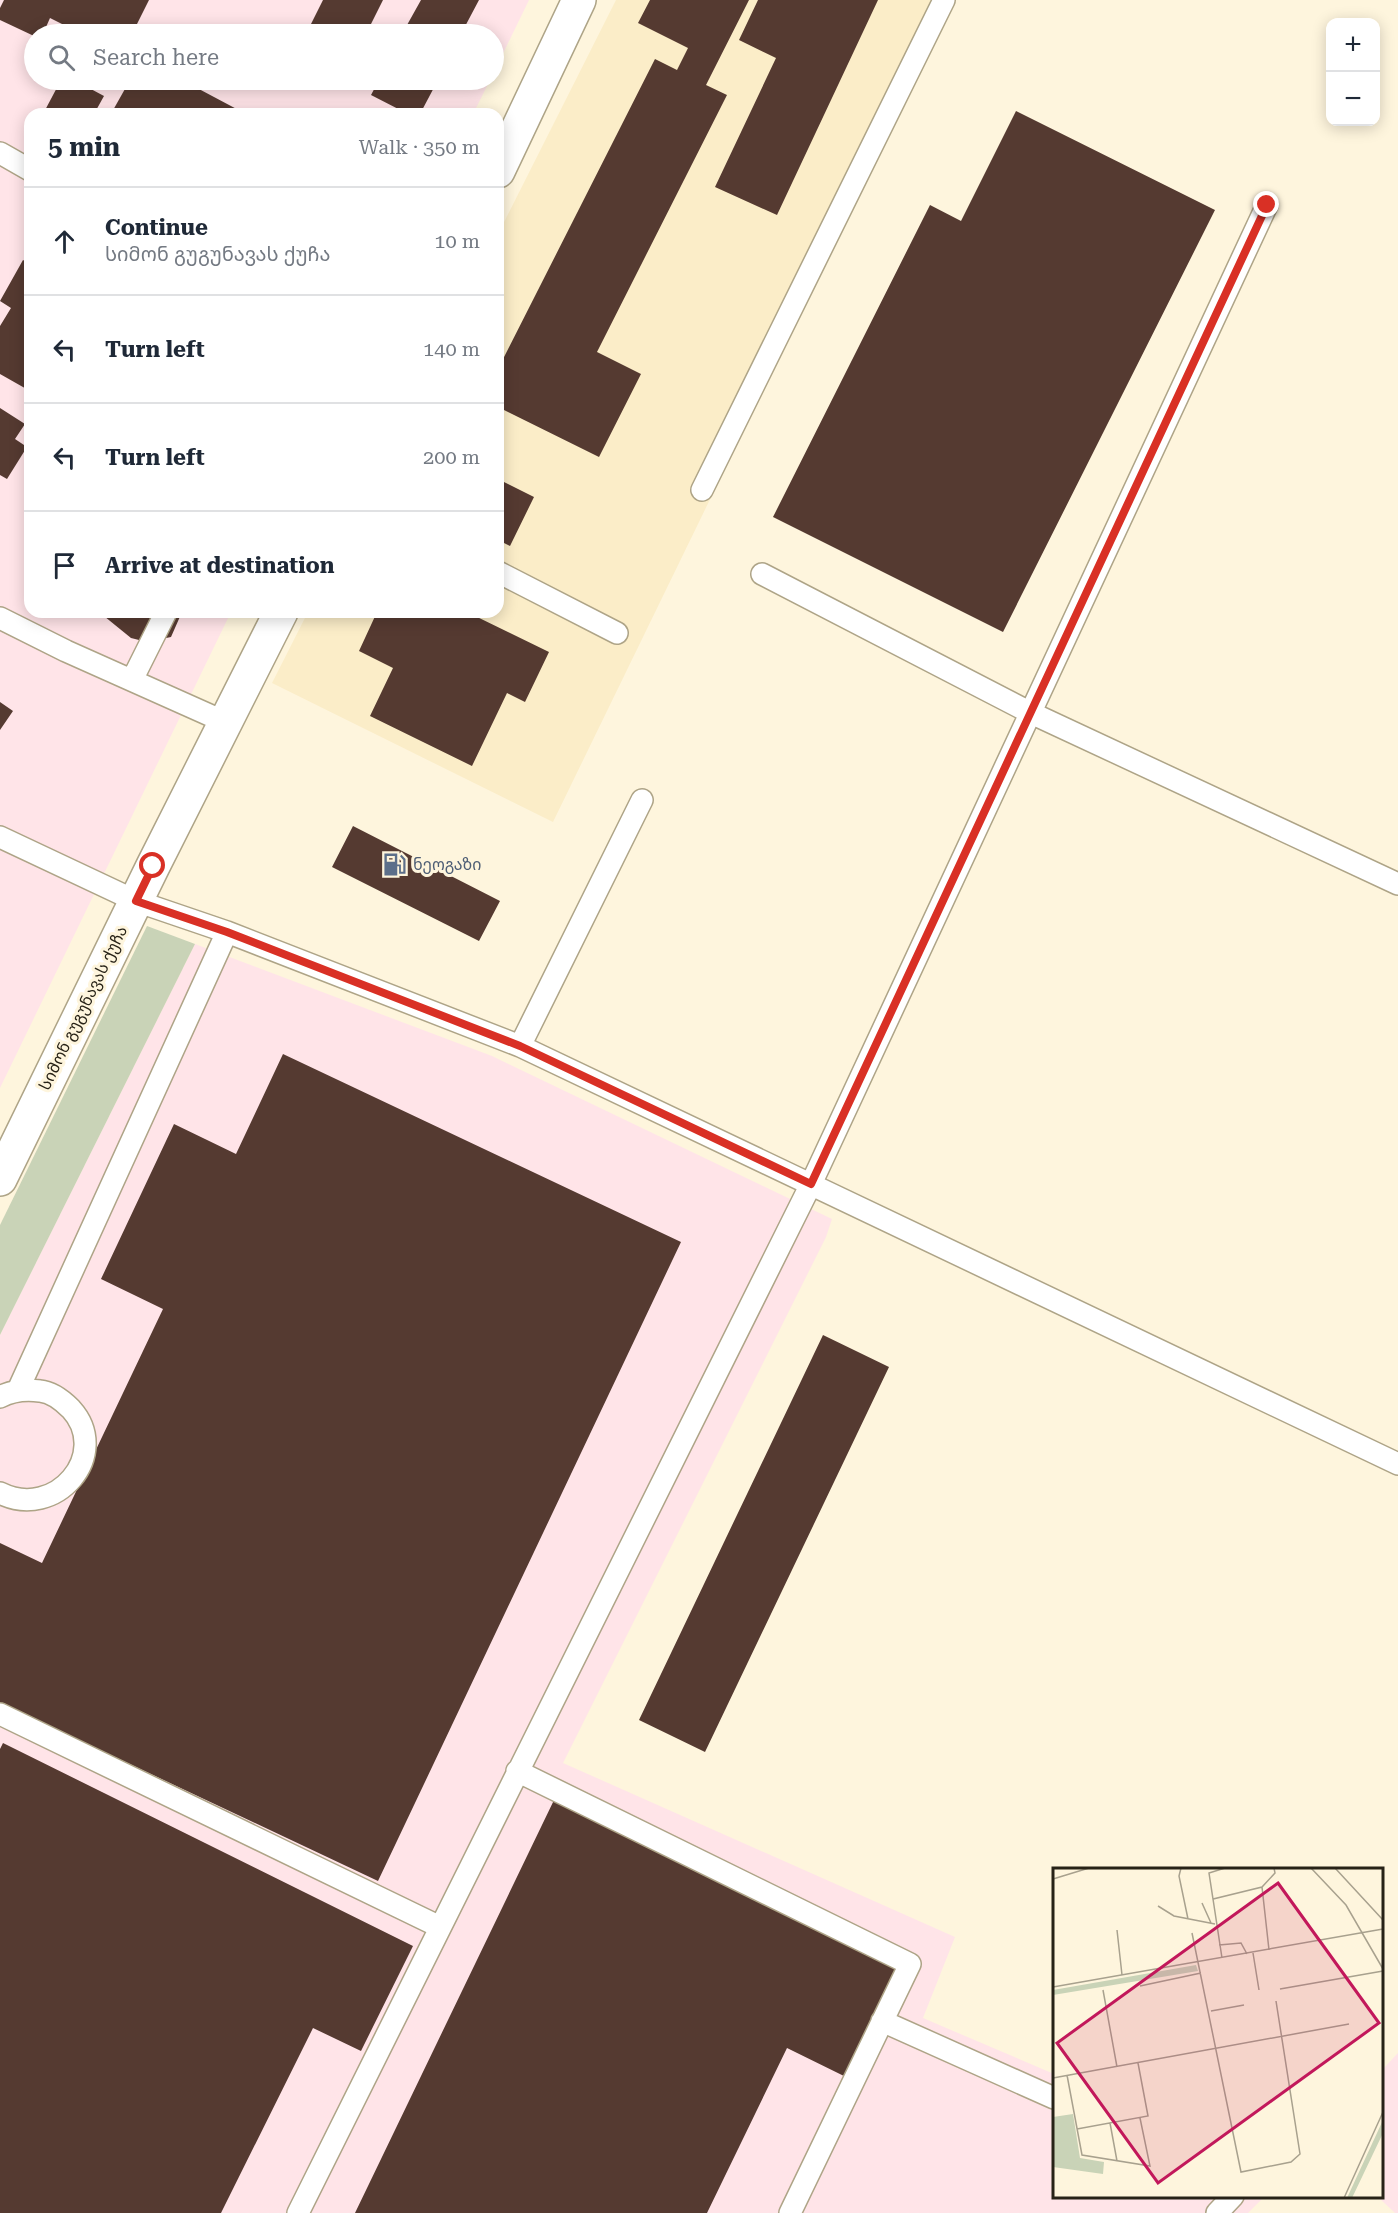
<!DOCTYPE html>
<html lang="en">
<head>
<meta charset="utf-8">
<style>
  body { margin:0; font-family:"Roboto Serif","Noto Sans Georgian",serif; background:#f2f2f3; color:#1f2937 }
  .controls { position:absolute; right:18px; top:18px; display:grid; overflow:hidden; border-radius:12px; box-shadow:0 3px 15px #0003 }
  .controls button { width:54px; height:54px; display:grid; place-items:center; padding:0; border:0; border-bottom:2px solid #e0e1e3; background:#fff; color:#1f2937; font:30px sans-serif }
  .stop { position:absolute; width:18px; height:18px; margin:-14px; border:4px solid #d93025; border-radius:50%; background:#fff }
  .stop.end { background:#d93025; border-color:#fff; box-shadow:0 2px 6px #0008 }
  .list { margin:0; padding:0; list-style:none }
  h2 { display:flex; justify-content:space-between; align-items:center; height:78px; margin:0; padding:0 24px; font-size:26px }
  h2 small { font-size:20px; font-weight:400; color:#747a83 }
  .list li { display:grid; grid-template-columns:39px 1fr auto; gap:18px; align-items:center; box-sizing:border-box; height:108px; padding:0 24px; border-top:2px solid #e0e1e3 }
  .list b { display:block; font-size:22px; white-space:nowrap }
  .list p { margin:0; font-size:20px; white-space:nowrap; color:#747a83 }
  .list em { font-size:20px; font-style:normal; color:#747a83 }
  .icon { flex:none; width:33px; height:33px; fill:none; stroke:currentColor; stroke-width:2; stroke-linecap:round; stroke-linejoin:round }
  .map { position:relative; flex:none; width:1398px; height:2213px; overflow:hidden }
  .search { position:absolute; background:#fff; box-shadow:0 3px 15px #0003; left:24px; top:24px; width:480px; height:66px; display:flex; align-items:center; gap:15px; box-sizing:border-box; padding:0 21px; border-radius:33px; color:#747a83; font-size:22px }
  .panel { position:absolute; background:#fff; box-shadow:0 3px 15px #0003; left:24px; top:108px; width:480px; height:510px; border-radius:18px }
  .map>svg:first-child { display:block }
  .built { fill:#fbedc8 }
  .industrial { fill:#ffe4e8 }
  .green { fill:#c9d3b7 }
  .building { fill:#553a31 }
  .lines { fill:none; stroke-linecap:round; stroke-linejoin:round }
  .service-casing { stroke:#aea487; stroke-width:24 }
  .secondary-casing { stroke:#aea487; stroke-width:36 }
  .service { stroke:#fff; stroke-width:21 }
  .secondary { stroke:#fff; stroke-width:33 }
  .route { stroke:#d93025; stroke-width:8 }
  .labels { text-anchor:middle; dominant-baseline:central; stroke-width:6; stroke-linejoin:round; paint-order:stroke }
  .service-label { font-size:16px; fill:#4e5e75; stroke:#fef5dd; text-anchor:start }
  .street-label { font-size:16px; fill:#272217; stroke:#fef5dd }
  .inset-road { fill:none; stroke:#a8a18e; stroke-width:1.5 }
  .view { fill:#c2185b; fill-opacity:0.15; stroke:#c2185b; stroke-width:3 }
  .inset-edge { fill:none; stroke:#272217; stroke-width:3 }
</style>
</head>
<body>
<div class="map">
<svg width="1398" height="2213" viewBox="0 0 1398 2213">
  <rect width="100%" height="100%" fill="#fef5dd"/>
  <!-- built -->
  <path class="built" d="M616,0H953L553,822L272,683L308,612H498V234Z"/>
  <!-- industrial -->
  <path class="industrial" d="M0,0H529L494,72V34H34V80H490L473,114H30V612H231L0,1088Z
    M195,944L492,1056L832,1219L826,1237L563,1763L955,1937L923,2018L1054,2074V2196L1264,2197L1248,2213H0V1335Z
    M1398,2053V2213H1395L1378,2197L1382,2196V2070Z"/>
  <!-- green -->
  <path class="green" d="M147,926L195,944L0,1335V1225Z"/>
  <!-- building -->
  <path class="building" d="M4,0H149L132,34H82L50,18L43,34L34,36L0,20V8Z
    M323,0H383L366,34H306Z
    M421,0H479L461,34H402Z
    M650,0H749L706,85L727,95L597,352L641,374L599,457L498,407V369L655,59L677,70L688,48L638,23Z
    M758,0H878L777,215L715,187L776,58L739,40Z
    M61,80H74L104,96L94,114H43Z
    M130,80H182L246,114H117L112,112Z
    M319,80H344L339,89Z
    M379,80H438L420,114H408L371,95Z
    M1016,111L1215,210L1003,632L773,517L930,205L961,221Z
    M23,260L30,264V391L0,374V326L11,308L0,301Z
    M0,408L25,424L15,439L27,447L7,479L0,475Z
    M498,479L534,497L510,546L498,540Z
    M99,612H182L171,637L147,642L131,638Z
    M377,612H473L471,614L549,652L525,702L507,693L472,766L370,716L393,668L359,651Z
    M0,702L13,711L0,730Z
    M353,826L500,901L479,941L332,867Z
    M283,1054L681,1242L378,1881L0,1703V1543L42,1563L163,1309L101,1279L174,1124L236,1154Z
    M823,1335L889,1367L705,1752L639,1720Z
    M3,1743L413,1946L361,2051L313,2028L221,2213H0V1749Z
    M555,1798L902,1965L848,2078L787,2048L707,2213H355Z"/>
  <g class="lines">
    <defs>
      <path id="service" d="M0,153L30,170
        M702,490L944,0
        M498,572L617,633
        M762,574L1029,712L1398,884
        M0,618L66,651L225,722
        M132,680L166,612
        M0,837L136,901L227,932L520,1046L1398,1464
        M520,1046L642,800
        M18,1390L227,932
        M0,1397C13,1390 25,1389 40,1391C52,1392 62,1400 71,1409C112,1454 56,1521 0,1493
        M0,1714L440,1927
        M517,1771L910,1964L790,2213
        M882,2021L1054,2098
        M298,2213L811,1184L1267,205
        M1217,2213L1233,2196"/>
      <path id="secondary" d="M498,171L579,0
        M0,1179L153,866L281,612"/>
    </defs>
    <!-- service casing -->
    <use href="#service" class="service-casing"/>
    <!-- secondary casing -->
    <use href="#secondary" class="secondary-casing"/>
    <!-- service -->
    <use href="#service" class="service"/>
    <!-- secondary -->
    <use href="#secondary" class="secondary"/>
  </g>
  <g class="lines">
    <!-- route -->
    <path class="route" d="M153,866L136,901L227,932L520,1046L811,1184L1267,205"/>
  </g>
  <!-- icons -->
  <defs>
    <symbol id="fuel-bare" viewBox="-9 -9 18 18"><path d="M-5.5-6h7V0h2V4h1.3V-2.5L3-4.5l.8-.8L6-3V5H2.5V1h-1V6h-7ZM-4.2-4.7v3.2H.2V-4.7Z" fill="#5c6f8a" stroke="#fef5dd" stroke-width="2.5" paint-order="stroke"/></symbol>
  </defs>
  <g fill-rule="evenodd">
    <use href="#fuel-bare" x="378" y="848" width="33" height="33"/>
  </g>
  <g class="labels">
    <!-- service labels -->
    <g class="service-label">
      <text x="413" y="864">ნეოგაზი</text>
    </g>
    <!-- street labels -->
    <g class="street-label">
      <text transform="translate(83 1008) rotate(-64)">სიმონ გუგუნავას ქუჩა</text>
    </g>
  </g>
  <!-- overview -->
  <g transform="translate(1053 1868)">
    <rect width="330" height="330" fill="#fef5dd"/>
    <path d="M143,97L145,103L0,127V122ZM20,246L27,290L51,294L50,306L0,299V249ZM330,252V265L299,330H294Z" fill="#c9d3b7"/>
    <path class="inset-road" d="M128,0L126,8L135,51M172,0L156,5L160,31L209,19L222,5L221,0M258,0L293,37L330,101M282,0L330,52M0,11L36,0M209,19L216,82M160,31L169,90M149,35L158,55M105,38L121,48L162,56M64,62L69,107M139,65L188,304L238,294L247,286L223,133M166,77L188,75L194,86M200,85L206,122M87,118L148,105M0,119L330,61M227,121L330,103M50,122L64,199M158,143L191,137M14,207L29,287L97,298L87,250M0,210L296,156M57,255L64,293M24,261L95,248L85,195M291,330L330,244"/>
    <path class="view" d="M225,15L326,155L105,315L4,175Z"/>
    <rect width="330" height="330" class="inset-edge"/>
  </g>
</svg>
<div class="controls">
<button>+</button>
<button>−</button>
</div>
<div class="stop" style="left:153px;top:866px"></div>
<div class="stop end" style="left:1267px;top:205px"></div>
<div class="search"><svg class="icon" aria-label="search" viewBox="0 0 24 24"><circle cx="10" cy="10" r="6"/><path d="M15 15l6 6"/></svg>Search here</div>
<section class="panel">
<h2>5 min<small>Walk · 350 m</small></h2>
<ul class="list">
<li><svg class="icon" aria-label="ahead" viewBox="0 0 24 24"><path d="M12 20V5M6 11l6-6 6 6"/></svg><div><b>Continue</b><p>სიმონ გუგუნავას ქუჩა</p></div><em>10 m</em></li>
<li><svg class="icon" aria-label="left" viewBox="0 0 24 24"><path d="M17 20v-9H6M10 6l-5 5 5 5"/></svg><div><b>Turn left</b></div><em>140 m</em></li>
<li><svg class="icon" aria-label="left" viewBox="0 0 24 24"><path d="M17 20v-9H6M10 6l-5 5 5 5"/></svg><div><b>Turn left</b></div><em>200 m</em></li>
<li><svg class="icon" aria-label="arrive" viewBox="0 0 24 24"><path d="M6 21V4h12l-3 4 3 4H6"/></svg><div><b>Arrive at destination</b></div></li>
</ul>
</section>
</div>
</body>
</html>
